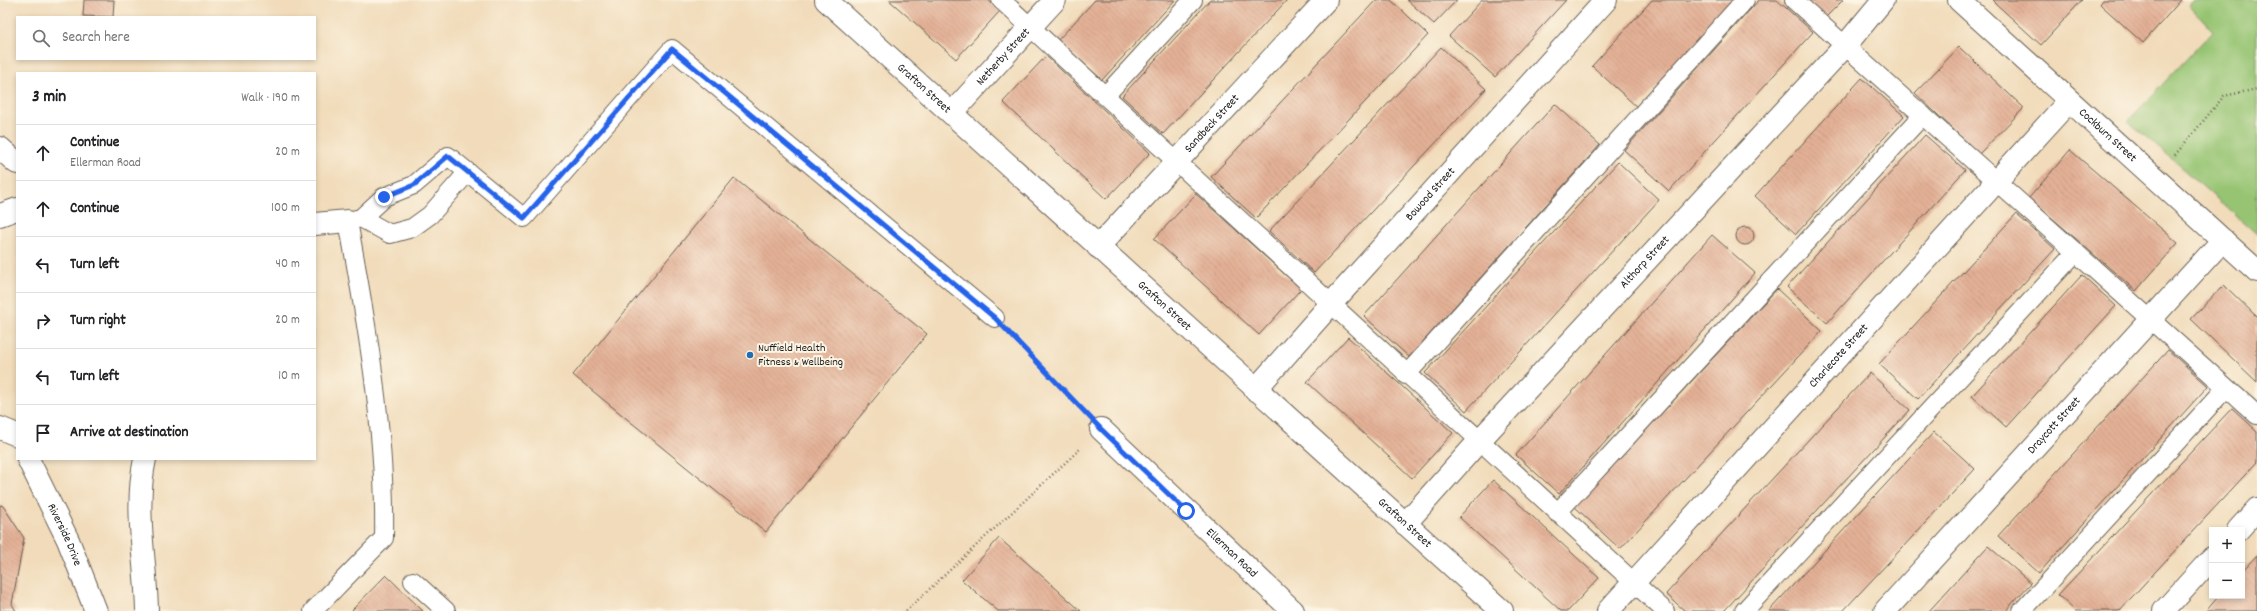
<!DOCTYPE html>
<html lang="en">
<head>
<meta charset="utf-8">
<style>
  body { margin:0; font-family:Dekko,sans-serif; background:#f2f2f2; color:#202124 }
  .controls { position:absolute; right:12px; bottom:12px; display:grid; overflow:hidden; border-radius:0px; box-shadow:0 2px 6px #0003 }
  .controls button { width:36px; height:36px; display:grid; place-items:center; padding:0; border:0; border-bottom:1px solid #e0e0e0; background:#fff; color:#202124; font:20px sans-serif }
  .stop { position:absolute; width:12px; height:12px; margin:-9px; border:3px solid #2563eb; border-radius:50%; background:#fff }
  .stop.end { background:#2563eb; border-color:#fff; box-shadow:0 1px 4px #0008 }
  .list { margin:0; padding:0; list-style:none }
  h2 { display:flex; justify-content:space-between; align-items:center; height:52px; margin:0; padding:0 16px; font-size:17px }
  h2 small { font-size:13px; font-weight:400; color:#757577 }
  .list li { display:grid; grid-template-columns:26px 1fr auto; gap:12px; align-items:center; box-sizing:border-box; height:56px; padding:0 16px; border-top:1px solid #e0e0e0 }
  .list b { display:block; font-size:15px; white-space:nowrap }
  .list p { margin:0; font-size:13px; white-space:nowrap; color:#757577 }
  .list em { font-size:13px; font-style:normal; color:#757577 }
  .icon { flex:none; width:22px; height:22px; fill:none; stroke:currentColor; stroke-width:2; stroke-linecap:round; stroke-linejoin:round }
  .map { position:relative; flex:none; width:2257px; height:611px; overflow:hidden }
  .search { position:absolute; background:#fff; box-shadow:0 2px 6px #0003; left:16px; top:16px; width:300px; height:44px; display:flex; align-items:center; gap:10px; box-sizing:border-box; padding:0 14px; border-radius:0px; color:#757577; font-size:15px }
  .panel { position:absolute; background:#fff; box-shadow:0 2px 6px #0003; left:16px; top:72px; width:300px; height:388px; border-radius:0px }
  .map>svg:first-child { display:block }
  .green { fill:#96c472; stroke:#597047 }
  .building { fill:url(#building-back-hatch) }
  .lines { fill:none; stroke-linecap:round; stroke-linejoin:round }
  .service-casing { stroke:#675f53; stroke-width:20 }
  .minor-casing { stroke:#675f53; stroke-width:24 }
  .tertiary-casing { stroke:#675f53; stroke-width:24 }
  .path { stroke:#675f53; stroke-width:2.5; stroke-dasharray:1 3; stroke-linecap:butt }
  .service { stroke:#fff; stroke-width:18 }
  .minor { stroke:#fff; stroke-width:22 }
  .tertiary { stroke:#fff; stroke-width:22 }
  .route { stroke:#2563eb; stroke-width:5 }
  .poi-dot { fill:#1f6fb2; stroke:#fcf5e5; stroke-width:1.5 }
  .labels { text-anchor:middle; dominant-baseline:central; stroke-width:4; stroke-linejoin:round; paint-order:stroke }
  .street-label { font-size:12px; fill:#1c1c1c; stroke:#fcf5e5 }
  .poi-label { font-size:12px; fill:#1c1c1c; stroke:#fcf5e5; text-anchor:start }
</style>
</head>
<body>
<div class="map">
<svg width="2257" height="611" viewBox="0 0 2257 611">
  <defs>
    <pattern id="building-back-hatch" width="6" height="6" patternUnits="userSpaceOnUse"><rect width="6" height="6" fill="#e3b095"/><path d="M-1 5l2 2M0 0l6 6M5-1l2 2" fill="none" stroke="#c29780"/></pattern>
  </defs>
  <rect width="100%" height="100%" fill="#fcf5e5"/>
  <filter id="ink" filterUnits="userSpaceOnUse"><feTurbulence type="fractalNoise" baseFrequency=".025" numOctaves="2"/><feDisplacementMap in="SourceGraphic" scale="8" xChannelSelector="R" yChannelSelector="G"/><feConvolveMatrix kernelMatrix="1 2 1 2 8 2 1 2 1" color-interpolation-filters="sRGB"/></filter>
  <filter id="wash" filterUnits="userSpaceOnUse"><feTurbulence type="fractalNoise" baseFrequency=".012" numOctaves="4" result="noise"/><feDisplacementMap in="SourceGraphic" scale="16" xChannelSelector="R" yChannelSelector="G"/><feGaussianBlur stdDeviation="0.9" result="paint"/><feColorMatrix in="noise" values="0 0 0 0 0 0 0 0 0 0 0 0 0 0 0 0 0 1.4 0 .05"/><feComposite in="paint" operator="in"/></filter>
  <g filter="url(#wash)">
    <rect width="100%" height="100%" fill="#f1dbba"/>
    <!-- green -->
    <path class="green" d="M2193,0H2257V234L2128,121L2213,31L2189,4Z"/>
    <g id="blocks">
      <!-- building -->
      <path class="building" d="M84,0H114L113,17L83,16Z
        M889,0H988L1000,11L956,59Z
        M1095,0H1175L1102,80L1058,40Z
        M1210,0H1287L1163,134L1122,96Z
        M1376,0H1391L1428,35L1256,218L1211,177Z
        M1407,0H1457L1434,24Z
        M1482,0H1566L1495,77L1449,36Z
        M1652,0H1735L1638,108L1592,66Z
        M1759,0H1777L1813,32L1669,191L1624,150Z
        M1806,0H1843L1825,18Z
        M1994,0H2082L2041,45L1993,1Z
        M2103,0H2181L2143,43L2100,4Z
        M1441,47L1486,89L1314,273L1269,231Z
        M1959,47L2024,108L1979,154L1915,93Z
        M1046,56L1150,153L1106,199L1003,102Z
        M1862,78L1904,116L1796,234L1755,196Z
        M1555,104L1600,145L1409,357L1364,316Z
        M1925,135L1965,170L1827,323L1787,287Z
        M2070,150L2178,243L2136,291L2029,198Z
        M1618,162L1659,200L1466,411L1425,373Z
        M734,178L927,334L766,532L573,375Z
        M1196,194L1301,289L1259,335L1154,239Z
        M2016,214L2055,249L1918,399L1879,364Z
        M1736 236a9 9 0 1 1 18 0a9 9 0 1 1-18 0Z
        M1712,235L1755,273L1559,494L1516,455Z
        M2082,275L2116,306L2006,427L1972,396Z
        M2224,285L2257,317V382L2191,319Z
        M1777,289L1822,331L1620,549L1575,507Z
        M1348,337L1453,433L1412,478L1307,382Z
        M2168,350L2208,386L2039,573L1998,536Z
        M1870,373L1910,410L1724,611H1685L1666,594Z
        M2232,408L2257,431V462L2119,611H2075L2058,595Z
        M1934,432L1975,469L1902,548L1843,611H1769Z
        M1493,480L1599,578L1568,611H1561L1459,517Z
        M0,505L3,506L24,538L12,604L16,611H0Z
        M999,538L1060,592L1081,611H998L962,580Z
        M1988,546L2031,583L2016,599L2006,611H1929Z
        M2257,555V611H2206L2219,596H2242V571Z
        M386,575L423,611H351Z"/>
    </g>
  </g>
  <g filter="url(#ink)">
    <use href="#blocks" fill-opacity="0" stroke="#675f53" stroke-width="1"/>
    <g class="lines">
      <defs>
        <path id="service" d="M1001,0L1665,611
          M1794,0L2257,415
          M1105,96L1193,0
          M361,218L390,234L412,228L430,215L468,172
          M1406,375L1745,0
          M1557,513L1923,115
          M413,581L446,611
          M313,611L384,538C386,432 367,325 348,221L361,218L384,197L414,185L448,156L524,218L672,49L995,318
          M1744,611L2076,252
          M2022,611L2226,388"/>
        <g id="minor">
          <path id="s1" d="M826,0L1502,611"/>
          <path id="s2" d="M1959,0L2257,271"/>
          <path id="s3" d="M952,113L1055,0"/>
          <path d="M315,224L348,221"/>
          <path id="s4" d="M1098,247L1326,0"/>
          <path id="s5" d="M1255,390L1330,305L1606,0"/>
          <path id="s6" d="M1101,429L1293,611"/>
          <path id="s7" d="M1405,524L1479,441L1845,46L1883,0"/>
          <path d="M2238,530L2257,509"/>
          <path id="s8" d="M1608,611L2069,101"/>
          <path id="s9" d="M1885,611L2223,240"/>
          <path d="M2164,611L2212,558"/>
        </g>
        <g id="tertiary">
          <path d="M0,148L17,163"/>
          <path d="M0,215L17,209"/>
          <path d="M0,428L17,435"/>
          <path id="s10" d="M28,459L68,540L96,611"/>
          <path d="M145,459C134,510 146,560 147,611"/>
        </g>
      </defs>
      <!-- service casing -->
      <use href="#service" class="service-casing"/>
      <!-- minor casing -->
      <use href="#minor" class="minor-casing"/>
      <!-- tertiary casing -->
      <use href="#tertiary" class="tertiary-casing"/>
      <!-- path -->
      <path class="path" d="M2175,155L2224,96L2257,89
        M1015,339L1080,408
        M906,611L1080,449"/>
      <!-- service -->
      <use href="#service" class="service"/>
      <!-- minor -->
      <use href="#minor" class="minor"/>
      <!-- tertiary -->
      <use href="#tertiary" class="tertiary"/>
    </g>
  </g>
  <g class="lines" filter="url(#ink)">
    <!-- route -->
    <path class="route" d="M384,197L414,185L448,156L524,218L672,49L995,318L1101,429L1186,511"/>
  </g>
  <!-- markers -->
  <circle class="poi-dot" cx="750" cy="355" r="4"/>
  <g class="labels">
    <!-- street labels -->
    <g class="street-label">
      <text stroke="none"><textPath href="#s3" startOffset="76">Netherby Street</textPath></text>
      <text stroke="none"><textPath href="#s1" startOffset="132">Grafton Street</textPath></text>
      <text stroke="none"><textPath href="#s4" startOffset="168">Sandbeck Street</textPath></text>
      <text stroke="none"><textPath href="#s2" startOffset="201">Cockburn Street</textPath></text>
      <text stroke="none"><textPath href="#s5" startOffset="263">Bowood Street</textPath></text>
      <text stroke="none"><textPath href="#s7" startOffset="355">Althorp Street</textPath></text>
      <text stroke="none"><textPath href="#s1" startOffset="456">Grafton Street</textPath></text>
      <text stroke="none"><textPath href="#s8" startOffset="344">Charlecote Street</textPath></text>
      <text stroke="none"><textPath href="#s9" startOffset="251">Draycott Street</textPath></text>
      <text stroke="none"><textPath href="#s1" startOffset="780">Grafton Street</textPath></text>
      <text stroke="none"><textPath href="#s10" startOffset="84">Riverside Drive</textPath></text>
      <text stroke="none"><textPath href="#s6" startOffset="180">Ellerman Road</textPath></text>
    </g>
    <!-- poi labels -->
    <g class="poi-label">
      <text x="758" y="348">Nuffield Health<tspan x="758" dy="14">Fitness &amp; Wellbeing</tspan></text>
    </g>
  </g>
</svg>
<div class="controls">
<button>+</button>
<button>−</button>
</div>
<div class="stop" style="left:1186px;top:511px"></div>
<div class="stop end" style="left:384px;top:197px"></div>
<div class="search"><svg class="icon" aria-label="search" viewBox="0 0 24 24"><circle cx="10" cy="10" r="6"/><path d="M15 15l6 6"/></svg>Search here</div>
<section class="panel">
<h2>3 min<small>Walk · 190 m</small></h2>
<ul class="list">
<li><svg class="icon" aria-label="ahead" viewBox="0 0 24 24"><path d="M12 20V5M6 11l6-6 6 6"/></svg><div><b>Continue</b><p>Ellerman Road</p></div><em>20 m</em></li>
<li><svg class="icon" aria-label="ahead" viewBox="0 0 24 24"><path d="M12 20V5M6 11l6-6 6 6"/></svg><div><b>Continue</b></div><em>100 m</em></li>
<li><svg class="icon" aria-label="left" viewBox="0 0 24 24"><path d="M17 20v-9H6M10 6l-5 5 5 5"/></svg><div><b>Turn left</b></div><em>40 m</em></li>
<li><svg class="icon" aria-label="right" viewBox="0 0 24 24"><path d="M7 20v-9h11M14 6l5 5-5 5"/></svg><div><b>Turn right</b></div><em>20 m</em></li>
<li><svg class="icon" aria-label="left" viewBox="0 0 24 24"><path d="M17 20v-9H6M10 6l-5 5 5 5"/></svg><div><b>Turn left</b></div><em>10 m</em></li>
<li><svg class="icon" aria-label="arrive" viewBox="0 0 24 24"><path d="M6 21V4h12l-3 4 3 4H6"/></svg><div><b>Arrive at destination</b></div></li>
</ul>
</section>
</div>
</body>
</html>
